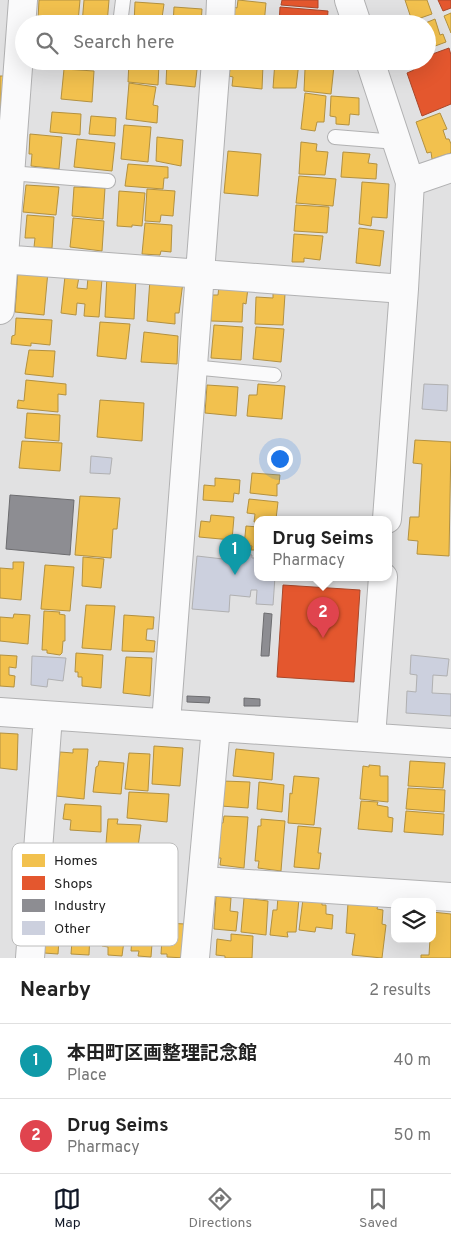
<!DOCTYPE html>
<html lang="en">
<head>
<meta charset="utf-8">
<style>
  body { margin:0; font-family:Overpass,"Noto Sans JP",sans-serif; background:#f6f6f6; color:#222 }
  .controls { position:absolute; right:15px; bottom:15px; display:grid; overflow:hidden; border-radius:10px; box-shadow:0 5px 20px #0002 }
  .controls button { width:45px; height:45px; display:grid; place-items:center; padding:0; border:0; border-bottom:1px solid #e0e0e0; background:#fff; color:#222; font:25px sans-serif }
  .you { position:absolute; left:279px; top:458px; width:18px; height:18px; margin:-12px; border:4px solid #fff; border-radius:50%; background:#1a73e8; box-shadow:0 0 0 8px #1a73e833 }
  .badge { display:grid; place-items:center; width:32px; height:32px; border-radius:50%; background:#111827; color:#fff; font-size:16px; font-weight:700 }
  .pin { position:absolute; translate:-50% -41px; filter:drop-shadow(0 1px 2px #0008) }
  .pin::after { content:''; position:absolute; top:26px; width:18px; height:15px; background:inherit; clip-path:polygon(0 0,100% 0,50% 100%) }
  .popup { position:absolute; left:254px; top:516px; width:138px; height:65px; box-sizing:border-box; display:grid; place-content:center; border-radius:10px; background:#fff; filter:drop-shadow(0 1px 4px #0005); font-size:16px; white-space:nowrap; color:#767676 }
  .popup b { font-size:19px; color:#222 }
  .popup::after { content:''; position:absolute; left:50%; top:100%; margin-left:-10px; border:10px solid transparent; border-top-color:#fff }
  .list { margin:0; padding:0; list-style:none }
  h2 { display:flex; justify-content:space-between; align-items:center; height:65px; margin:0; padding:0 20px; font-size:21px }
  h2 small { font-size:16px; font-weight:400; color:#767676 }
  .list li { display:grid; grid-template-columns:32px 1fr auto; gap:15px; align-items:center; box-sizing:border-box; height:75px; padding:0 20px; border-top:1px solid #e0e0e0 }
  .list b { display:block; font-size:19px; white-space:nowrap }
  .list p { margin:0; font-size:16px; white-space:nowrap; color:#767676 }
  .list em { font-size:16px; font-style:normal; color:#767676 }
  .icon { flex:none; width:28px; height:28px; fill:none; stroke:currentColor; stroke-width:2; stroke-linecap:round; stroke-linejoin:round }
  .map { position:relative; flex:none; width:451px; height:958px; overflow:hidden }
  .search { position:absolute; background:#fff; box-shadow:0 5px 20px #0002; left:15px; right:15px; top:15px; height:55px; display:flex; align-items:center; gap:12px; box-sizing:border-box; padding:0 18px; border-radius:28px; color:#767676; font-size:19px }
  .sheet { height:215px; background:#fff }
  nav { display:flex; justify-content:space-around; align-items:center; box-sizing:border-box; height:70px; border-top:1px solid #e0e0e0; background:#fff; font-size:14px; color:#767676 }
  nav a { display:grid; justify-items:center; gap:2px }
  nav .on { color:#111827 }
  .map>svg:first-child { display:block }
  .homes { fill:#f2c14e; stroke:#b39140 }
  .shops { fill:#e4572e; stroke:#aa472a }
  .industry { fill:#8d8d92; stroke:#6d6d70 }
  .building { fill:#ccd0de; stroke:#b0b0b1 }
  .lines { fill:none; stroke-linecap:round; stroke-linejoin:round }
  .service-casing { stroke:#b1b1b2; stroke-width:16 }
  .minor-casing { stroke:#b1b1b2; stroke-width:30 }
  .service { stroke:#fafafb; stroke-width:14 }
  .minor { stroke:#fafafb; stroke-width:28 }
  .key { fill:#fff; stroke:#bcbcbc; stroke-width:1 }
  .key-label { font-size:14px; fill:#212121 }
</style>
</head>
<body>
<div class="map">
<svg width="451" height="958" viewBox="0 0 451 958">
  <rect width="100%" height="100%" fill="#e1e1e2"/>
  <!-- homes -->
  <path class="homes" d="M39,0H80L78,22L38,19Z
    M84,0H109L107,24H82Z
    M238,0L266,3L264,24L233,22L234,7L237,8Z
    M405,0H427L432,14L412,21Z
    M135,2L164,4L162,18H159L158,24H134Z
    M174,7L202,9L201,24H173Z
    M451,13V33L444,16Z
    M399,16L401,24H386L385,21Z
    M435,19L440,35L443,34L446,42L427,49V24H423Z
    M79,61H108L107,65Z
    M129,61H156V64H159L158,85L128,82Z
    M167,61H198L195,87L166,84Z
    M231,61H260V64L263,65L262,89L232,86L233,77L229,76Z
    M275,61L299,62L296,88H273Z
    M312,64L334,66L331,94L304,91L305,69H311Z
    M64,69L94,71L92,102L61,99Z
    M0,76H4L1,108L0,107Z
    M129,83L156,87L153,105L158,106L157,123L126,119Z
    M305,93L326,96L324,122H317L315,131L301,129Z
    M331,96L359,98V115L350,114L349,125L336,124V117L330,116Z
    M52,112L81,114L80,135L50,132Z
    M440,113L447,129L443,130L446,139H449L451,144V153L432,159L431,152L427,153L416,122Z
    M91,116L116,118L115,136L89,134Z
    M124,125L151,127L148,162L121,159Z
    M30,134L62,137L59,169L31,166L32,154H29Z
    M157,137L183,140L181,166L156,161Z
    M77,139L115,143L112,171L74,167Z
    M301,142L317,144L316,151L328,152L325,175L299,174Z
    M228,151L261,154L258,196L224,193Z
    M343,152L370,154L368,163L377,164L376,179L341,177Z
    M128,164L168,167V178H164L163,189L125,186Z
    M299,176L336,179L333,206L296,203Z
    M362,182L389,184L387,218L372,217L371,226L359,224Z
    M26,185L59,187L56,215L23,212Z
    M74,187L105,188L103,219L72,216Z
    M147,189L175,191L173,216L161,215L160,222L145,221Z
    M119,191L145,193L142,226L132,225V227L117,226Z
    M296,205L329,207L327,233L294,231Z
    M27,215L54,217L52,248L34,247L35,238H25Z
    M73,218L104,221L102,251L70,247Z
    M145,223L172,225L171,252L161,251L160,255L142,254Z
    M359,228L384,231L380,266L356,263Z
    M294,234L323,236L320,260L304,258V262H292Z
    M18,270L48,271L44,315L15,312Z
    M107,275L136,278L134,319L105,317Z
    M65,276L79,277L77,288L87,289L88,277L102,279L99,317L84,316L85,304L77,303L76,315L61,313Z
    M150,279L183,282L179,313H175V324L147,321Z
    M219,286L248,288L246,304L243,303L242,322L211,321L212,295H218Z
    M273,293L285,294L283,325L255,324L256,297L273,298Z
    M16,318L52,320L50,345L31,343V346L11,344L12,336L15,335Z
    M100,322L130,324L126,359L97,356Z
    M214,325L243,327L241,360L211,358Z
    M256,327L284,329L281,362L253,359Z
    M144,332L178,336L177,364L141,362Z
    M29,350L55,351L53,377L25,374Z
    M26,380L66,384V395L58,394V412L17,408L18,400L24,401Z
    M258,384L285,386L282,419L247,416L249,395H257Z
    M207,385L238,387L236,416L205,413Z
    M100,400L144,403L142,441L97,437Z
    M27,413L60,415L59,441L25,438Z
    M415,440L451,442L449,556L417,554L418,541L408,540L410,517H419L422,464L413,463Z
    M22,441L62,443L60,471L19,468Z
    M252,473L280,475L279,484H277V496L250,493Z
    M215,478L240,480L239,494L234,493L233,502L203,500L204,485L215,486Z
    M80,496L120,498L117,529H113L111,558L75,555Z
    M249,499L278,502L276,519H258V522H254L255,514L247,513Z
    M211,515L234,517L232,540L199,537L201,521L210,522Z
    M246,526L258,527V550H251L252,546H244Z
    M83,557L104,559L101,588L82,586Z
    M13,562H24L21,600L0,598V568L13,569Z
    M45,565L74,567L70,611L41,609Z
    M86,605L115,606L111,650L82,648Z
    M44,611L60,612L59,614L65,615V641H63L62,653L60,655L47,653V650H42Z
    M14,614L30,615L28,644L0,641V617L13,618Z
    M124,615L154,617L153,629H147L146,640L155,641L154,652L122,651Z
    M76,653L103,655L101,688L82,686V677H78V672H75Z
    M0,655L17,656L16,668L9,667V675L15,676L14,687L0,686Z
    M126,657L152,658L150,696L123,693Z
    M0,733L18,734L17,770L0,768Z
    M154,746L183,748L180,786L152,784Z
    M73,749H88L84,799L56,796L60,752L73,753Z
    M236,749L274,753L272,780L233,776Z
    M129,753L150,754L148,791L125,789Z
    M99,761L124,763L121,794L93,792L96,767L98,766Z
    M410,761L445,763L443,788L408,786Z
    M369,765L380,766V776H388V802L360,799L363,766L369,767Z
    M294,776L319,778L314,825L288,823L290,793L292,794Z
    M223,781L250,782L248,808L221,806Z
    M259,782L284,785L282,812L257,809Z
    M408,788L445,790L444,812L406,809Z
    M129,792L169,794L167,822L127,818Z
    M361,801L378,802L377,805L388,807V817L393,818L392,832L358,829Z
    M65,804L101,806V832L70,830L71,820L63,819Z
    M406,811L444,814L443,835L404,832Z
    M224,816L248,817L244,868L220,865L221,858H218L220,823H223Z
    M108,819H118L117,824L141,825L138,847L106,844Z
    M261,819L285,821L281,871L258,868L259,861H255L258,826H261Z
    M298,826L321,828L318,853H321L319,869L294,867Z
    M119,847L139,849L136,883L110,881L112,852L118,853Z
    M73,852L103,853L101,879L65,877L66,862H72Z
    M146,866L177,870L176,894L145,889Z
    M116,882L136,884L133,918L108,916L111,888L116,889Z
    M64,889L98,891L97,915L63,912Z
    M145,894L153,895V896L176,899L174,921L147,918V916H143Z
    M216,896L231,898L230,911L238,912L236,931L214,929Z
    M278,896L299,898L296,932H287L288,937L270,935L273,910H277Z
    M244,898L268,901L266,935L241,932Z
    M303,899L322,902V905H326V914L333,915L332,929L316,927L315,932L299,930Z
    M348,903L378,905L377,909L383,910L382,924L386,925L382,958L352,955L355,934L346,933Z
    M432,912L451,914V958H421V955H429L430,939H432Z
    M52,914L71,915L69,941L59,940L58,954L44,953L47,920H52Z
    M74,915L97,917L96,934L90,933L89,955L71,954Z
    M104,918L130,920L128,942L124,941L122,956L108,955V947L102,946Z
    M137,920L157,921L154,944H152L151,957L138,956L139,951H131L133,924L136,925Z
    M163,923L186,924L185,958L167,957V954H161Z
    M231,934L253,936L252,958H225V956L216,955L217,939L231,941Z"/>
  <!-- shops -->
  <path class="shops" d="M282,0H318V8L281,5Z
    M438,0H451V8L443,11Z
    M280,7L328,11L327,24H279Z
    M449,48L451,55V104L422,116L407,73L414,70L410,62L427,61V56Z
    M283,585L360,590L354,682L277,677Z"/>
  <!-- industry -->
  <path class="industry" d="M10,495L74,500L70,555L6,549Z
    M264,613L272,614L269,656H261Z
    M187,696L210,697L209,703L187,702Z
    M244,698L260,699V706H244Z"/>
  <!-- building -->
  <path class="building" d="M424,384L448,385L447,411L422,409Z
    M91,456L112,458L110,474L90,473Z
    M233,553L252,555V558H258V577H275L273,605L256,604L257,590H251L250,597L230,595L229,612L192,609L197,556L223,559V556H233Z
    M411,655L449,659L447,676L433,675L432,693L451,694V716L406,713L407,691L416,692L417,675L410,674Z
    M32,656L66,658L63,681L48,679L47,687L31,685Z"/>
  <g class="lines">
    <defs>
      <path id="service" d="M120,24L123,0
        M335,137L397,142
        M10,173L108,181
        M192,367L274,375"/>
      <path id="minor" d="M349,0L357,24
        M220,24L221,0
        M370,61L410,182L404,289L387,519
        M410,182L451,168
        M0,259L404,289
        M0,310L23,0
        M0,712L451,743
        M166,723L216,61
        M371,737L383,577
        M203,881L451,897
        M30,958L48,716
        M195,958L216,727"/>
    </defs>
    <!-- service casing -->
    <use href="#service" class="service-casing"/>
    <!-- minor casing -->
    <use href="#minor" class="minor-casing"/>
    <!-- service -->
    <use href="#service" class="service"/>
    <!-- minor -->
    <use href="#minor" class="minor"/>
  </g>
  <!-- legend -->
  <rect x="12" y="843" width="166" height="103" rx="8" class="key"/>
  <rect x="22" y="854" width="23" height="13" fill="#f2c14e"/>
  <rect x="22" y="876" width="23" height="14" fill="#e4572e"/>
  <rect x="22" y="899" width="23" height="13" fill="#8d8d92"/>
  <rect x="22" y="921" width="23" height="14" fill="#ccd0de"/>
  <g class="key-label">
    <text x="54" y="865">Homes</text>
    <text x="54" y="888">Shops</text>
    <text x="54" y="910">Industry</text>
    <text x="54" y="933">Other</text>
  </g>
</svg>
<div class="controls">
<button><svg class="icon" aria-label="layers" viewBox="0 0 24 24"><path d="M12 4l9 5-9 5-9-5zM3 14l9 5 9-5"/></svg></button>
</div>
<div class="you"></div>
<div class="pin badge" style="left:235px;top:575px;background:#0f9aa8">1</div>
<div class="pin badge" style="left:323px;top:638px;background:#e0444e">2</div>
<div class="popup"><b>Drug Seims</b>Pharmacy</div>
<div class="search"><svg class="icon" aria-label="search" viewBox="0 0 24 24"><circle cx="10" cy="10" r="6"/><path d="M15 15l6 6"/></svg>Search here</div>
</div>
<section class="sheet">
<h2>Nearby<small>2 results</small></h2>
<ul class="list">
<li><span class="badge" style="background:#0f9aa8">1</span><div><b>本田町区画整理記念館</b><p>Place</p></div><em>40 m</em></li>
<li><span class="badge" style="background:#e0444e">2</span><div><b>Drug Seims</b><p>Pharmacy</p></div><em>50 m</em></li>
</ul>
</section>
<nav>
<a class="on"><svg class="icon" aria-label="map" viewBox="0 0 24 24"><path d="M3 6l6-2 6 2 6-2v14l-6 2-6-2-6 2zM9 4v14M15 6v14"/></svg>Map</a>
<a><svg class="icon" aria-label="directions" viewBox="0 0 24 24"><path d="M12 3l9 9-9 9-9-9zM9 14v-3h6M13 9l2 2-2 2"/></svg>Directions</a>
<a><svg class="icon" aria-label="saved" viewBox="0 0 24 24"><path d="M7 4h10v16l-5-4-5 4z"/></svg>Saved</a>
</nav>
</body>
</html>
